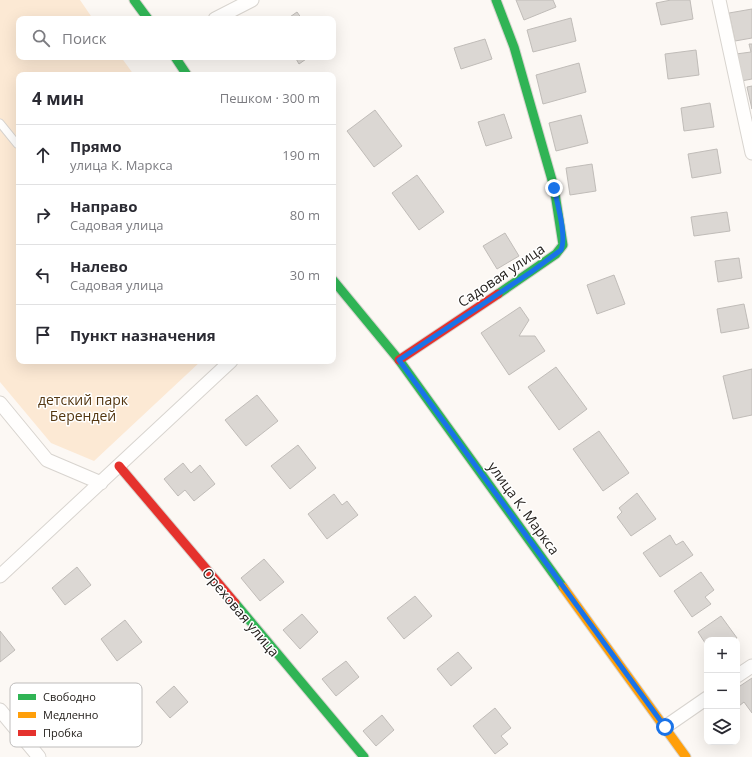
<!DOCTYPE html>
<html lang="ru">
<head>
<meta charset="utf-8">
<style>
  body { margin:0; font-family:"Open Sans",sans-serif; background:#f7f7f7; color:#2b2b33 }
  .controls { position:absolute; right:12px; bottom:12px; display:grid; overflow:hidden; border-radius:8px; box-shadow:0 4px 16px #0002 }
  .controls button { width:36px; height:36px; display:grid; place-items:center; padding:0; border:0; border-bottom:1px solid #e1e1e2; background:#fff; color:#2b2b33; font:20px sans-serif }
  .stop { position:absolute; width:12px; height:12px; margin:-9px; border:3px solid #1a73e8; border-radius:50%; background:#fff }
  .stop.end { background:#1a73e8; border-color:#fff; box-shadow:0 1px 4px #0008 }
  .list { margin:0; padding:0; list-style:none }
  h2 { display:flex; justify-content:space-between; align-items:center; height:52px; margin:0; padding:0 16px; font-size:17px }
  h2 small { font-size:13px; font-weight:400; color:#7c7c81 }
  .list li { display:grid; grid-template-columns:26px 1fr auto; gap:12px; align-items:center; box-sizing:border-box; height:60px; padding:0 16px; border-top:1px solid #e1e1e2 }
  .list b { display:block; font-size:15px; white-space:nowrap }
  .list p { margin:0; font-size:13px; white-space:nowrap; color:#7c7c81 }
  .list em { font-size:13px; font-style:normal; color:#7c7c81 }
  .icon { flex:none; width:22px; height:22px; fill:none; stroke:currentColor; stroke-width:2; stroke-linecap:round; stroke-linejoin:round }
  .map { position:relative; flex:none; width:752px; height:757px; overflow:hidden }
  .search { position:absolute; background:#fff; box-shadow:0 4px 16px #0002; left:16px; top:16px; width:320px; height:44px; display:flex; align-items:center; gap:10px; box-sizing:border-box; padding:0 14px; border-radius:8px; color:#7c7c81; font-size:15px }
  .panel { position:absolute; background:#fff; box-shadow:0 4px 16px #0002; left:16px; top:72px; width:320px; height:292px; border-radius:8px }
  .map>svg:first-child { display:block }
  .green { fill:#fce9d4 }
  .building { fill:#dbd7d3; stroke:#c0bcb8 }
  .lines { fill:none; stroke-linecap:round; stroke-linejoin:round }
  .lane-casing { stroke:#d8d4cf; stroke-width:9 }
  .street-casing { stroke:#d8d4cf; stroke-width:15 }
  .fast-casing { stroke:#d8d4cf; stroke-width:11 }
  .slow-casing { stroke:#d8d4cf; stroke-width:11 }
  .jam-casing { stroke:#d8d4cf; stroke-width:11 }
  .lane { stroke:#fffefd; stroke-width:7 }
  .street { stroke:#fffefd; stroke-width:13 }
  .fast { stroke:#30b455; stroke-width:9 }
  .slow { stroke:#ff9f0a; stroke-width:9 }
  .jam { stroke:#e5322d; stroke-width:9 }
  .route { stroke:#1a73e8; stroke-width:5 }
  .labels { text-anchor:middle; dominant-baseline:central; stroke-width:3; stroke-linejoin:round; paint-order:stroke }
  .street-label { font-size:14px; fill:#25211d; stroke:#fff }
  .park-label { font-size:14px; fill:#533610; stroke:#fff }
  .key { fill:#fff; stroke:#bebcbb; stroke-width:1 }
  .key-label { font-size:11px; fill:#25211d }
</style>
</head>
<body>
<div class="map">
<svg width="752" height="757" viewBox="0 0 752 757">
  <rect width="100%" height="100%" fill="#fcf8f4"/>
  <!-- green -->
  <path class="green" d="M0,0H80L93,19H19V57H121L134,75H19V361H201L94,461L51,443L0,382Z"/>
  <!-- building -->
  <path class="building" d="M516,0H553L556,7L524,20Z
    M671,0H690L693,19L661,25L656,3Z
    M752,9V38L735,41L729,13Z
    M297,12L302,19H287Z
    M571,18L576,41L533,52L527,30Z
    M485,39L492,59L461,69L454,48Z
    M749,44H752V79L741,81L736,54L751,52Z
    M696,50L699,75L668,79L665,54Z
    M295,57H309L299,64Z
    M579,63L586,92L543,104L536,75Z
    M752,86V109L747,87Z
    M710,103L714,127L684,131L681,108Z
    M375,110L402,146L374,167L347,131Z
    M504,114L512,138L486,146L478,122Z
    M581,115L588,143L556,151L549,123Z
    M717,149L721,173L692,178L688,154Z
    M592,164L596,191L570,195L566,168Z
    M417,175L444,212L419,230L392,193Z
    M727,212L730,231L694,236L691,217Z
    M505,233L519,256L497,269L483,246Z
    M739,258L742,278L718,282L715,261Z
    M614,275L625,304L597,314L587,285Z
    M744,304L749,328L721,333L717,309Z
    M520,307L529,320L519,336H535L545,351L509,375L481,333Z
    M556,367L587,409L559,430L528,387Z
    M752,369V415L733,419L723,376Z
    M257,395L278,421L246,446L225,420Z
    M599,431L629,473L603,491L573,449Z
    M298,445L316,468L290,489L271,466Z
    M183,463L191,473L200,465L215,484L194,501L185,490L178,496L164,479Z
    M637,493L656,519L631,536L617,517L622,512L619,508Z
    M334,494L342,505L347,501L358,515L327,539L308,514Z
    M670,535L676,545L683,541L693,555L660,577L643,553Z
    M264,559L284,582L260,601L241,578Z
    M77,567L91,585L65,605L52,588Z
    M701,572L714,590L705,597L711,604L692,617L674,591Z
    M415,596L432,616L404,639L387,618Z
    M302,614L318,632L300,649L283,630Z
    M721,616L737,638L735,640H707V646L698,632Z
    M125,620L142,642L117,661L101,639Z
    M0,631L15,650L0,662Z
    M458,652L472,668L451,686L437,669Z
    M346,661L359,677L336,696L322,679Z
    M752,678V713L744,702L739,706L737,703V688Z
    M174,686L188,702L170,718L156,702Z
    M495,708L511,728L501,736L508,744L495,754L473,726Z
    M382,715L394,730L376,746L363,731Z"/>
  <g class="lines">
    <defs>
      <path id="lane" d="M0,123L17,144"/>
      <path id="street" d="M719,0L752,153
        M215,19L252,0
        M0,403L47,460L101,483
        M0,576L231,361
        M737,676L752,666
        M0,710L39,757
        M665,727L707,698"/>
      <path id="fast" d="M134,0L148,19
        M496,0L514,47L554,187L563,245L556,254L498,294
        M175,57L187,75
        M333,280L399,360L563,587
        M235,603L364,757"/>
      <path id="slow" d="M563,587L686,757"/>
      <path id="jam" d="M399,360L498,294
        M119,466L235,603"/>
    </defs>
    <!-- lane casing -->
    <use href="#lane" class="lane-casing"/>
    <!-- street casing -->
    <use href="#street" class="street-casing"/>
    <!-- fast casing -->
    <use href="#fast" class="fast-casing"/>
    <!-- slow casing -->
    <use href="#slow" class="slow-casing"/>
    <!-- jam casing -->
    <use href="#jam" class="jam-casing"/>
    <!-- lane -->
    <use href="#lane" class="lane"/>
    <!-- street -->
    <use href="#street" class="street"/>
    <!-- fast -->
    <use href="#fast" class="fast"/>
    <!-- slow -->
    <use href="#slow" class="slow"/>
    <!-- jam -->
    <use href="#jam" class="jam"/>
  </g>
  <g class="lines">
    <!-- route -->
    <path class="route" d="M554,188C557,203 567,236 561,250L531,272L399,360L665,727"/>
  </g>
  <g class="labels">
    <!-- street labels -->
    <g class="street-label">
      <text transform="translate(501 275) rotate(-34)">Садовая улица</text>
      <text transform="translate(524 508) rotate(54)">улица К. Маркса</text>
      <text transform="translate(241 612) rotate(50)">Ореховая улица</text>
    </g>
    <!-- park labels -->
    <g class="park-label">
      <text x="83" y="399">детский парк<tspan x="83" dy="16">Берендей</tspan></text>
    </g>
  </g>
  <!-- legend -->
  <rect x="10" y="683" width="132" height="64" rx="6" class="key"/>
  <rect x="18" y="694" width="18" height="6" fill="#30b455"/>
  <rect x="18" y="712" width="18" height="6" fill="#ff9f0a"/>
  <rect x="18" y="730" width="18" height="6" fill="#e5322d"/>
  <g class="key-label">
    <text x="43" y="701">Свободно</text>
    <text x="43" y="719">Медленно</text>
    <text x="43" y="737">Пробка</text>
  </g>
</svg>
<div class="controls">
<button>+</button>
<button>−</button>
<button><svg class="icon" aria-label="layers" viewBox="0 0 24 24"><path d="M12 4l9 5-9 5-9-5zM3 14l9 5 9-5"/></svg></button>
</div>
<div class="stop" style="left:665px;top:727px"></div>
<div class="stop end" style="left:554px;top:188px"></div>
<div class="search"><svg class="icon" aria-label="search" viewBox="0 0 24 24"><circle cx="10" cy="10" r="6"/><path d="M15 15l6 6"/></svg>Поиск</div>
<section class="panel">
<h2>4 мин<small>Пешком · 300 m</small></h2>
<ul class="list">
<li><svg class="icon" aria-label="ahead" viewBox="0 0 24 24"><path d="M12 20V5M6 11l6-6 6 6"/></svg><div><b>Прямо</b><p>улица К. Маркса</p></div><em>190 m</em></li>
<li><svg class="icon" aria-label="right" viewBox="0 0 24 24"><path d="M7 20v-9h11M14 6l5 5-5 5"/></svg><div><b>Направо</b><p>Садовая улица</p></div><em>80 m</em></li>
<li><svg class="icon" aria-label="left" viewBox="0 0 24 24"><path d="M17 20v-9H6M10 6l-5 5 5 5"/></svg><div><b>Налево</b><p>Садовая улица</p></div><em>30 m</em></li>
<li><svg class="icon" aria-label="arrive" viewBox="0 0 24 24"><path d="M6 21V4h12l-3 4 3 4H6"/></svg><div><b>Пункт назначения</b></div></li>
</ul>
</section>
</div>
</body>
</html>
